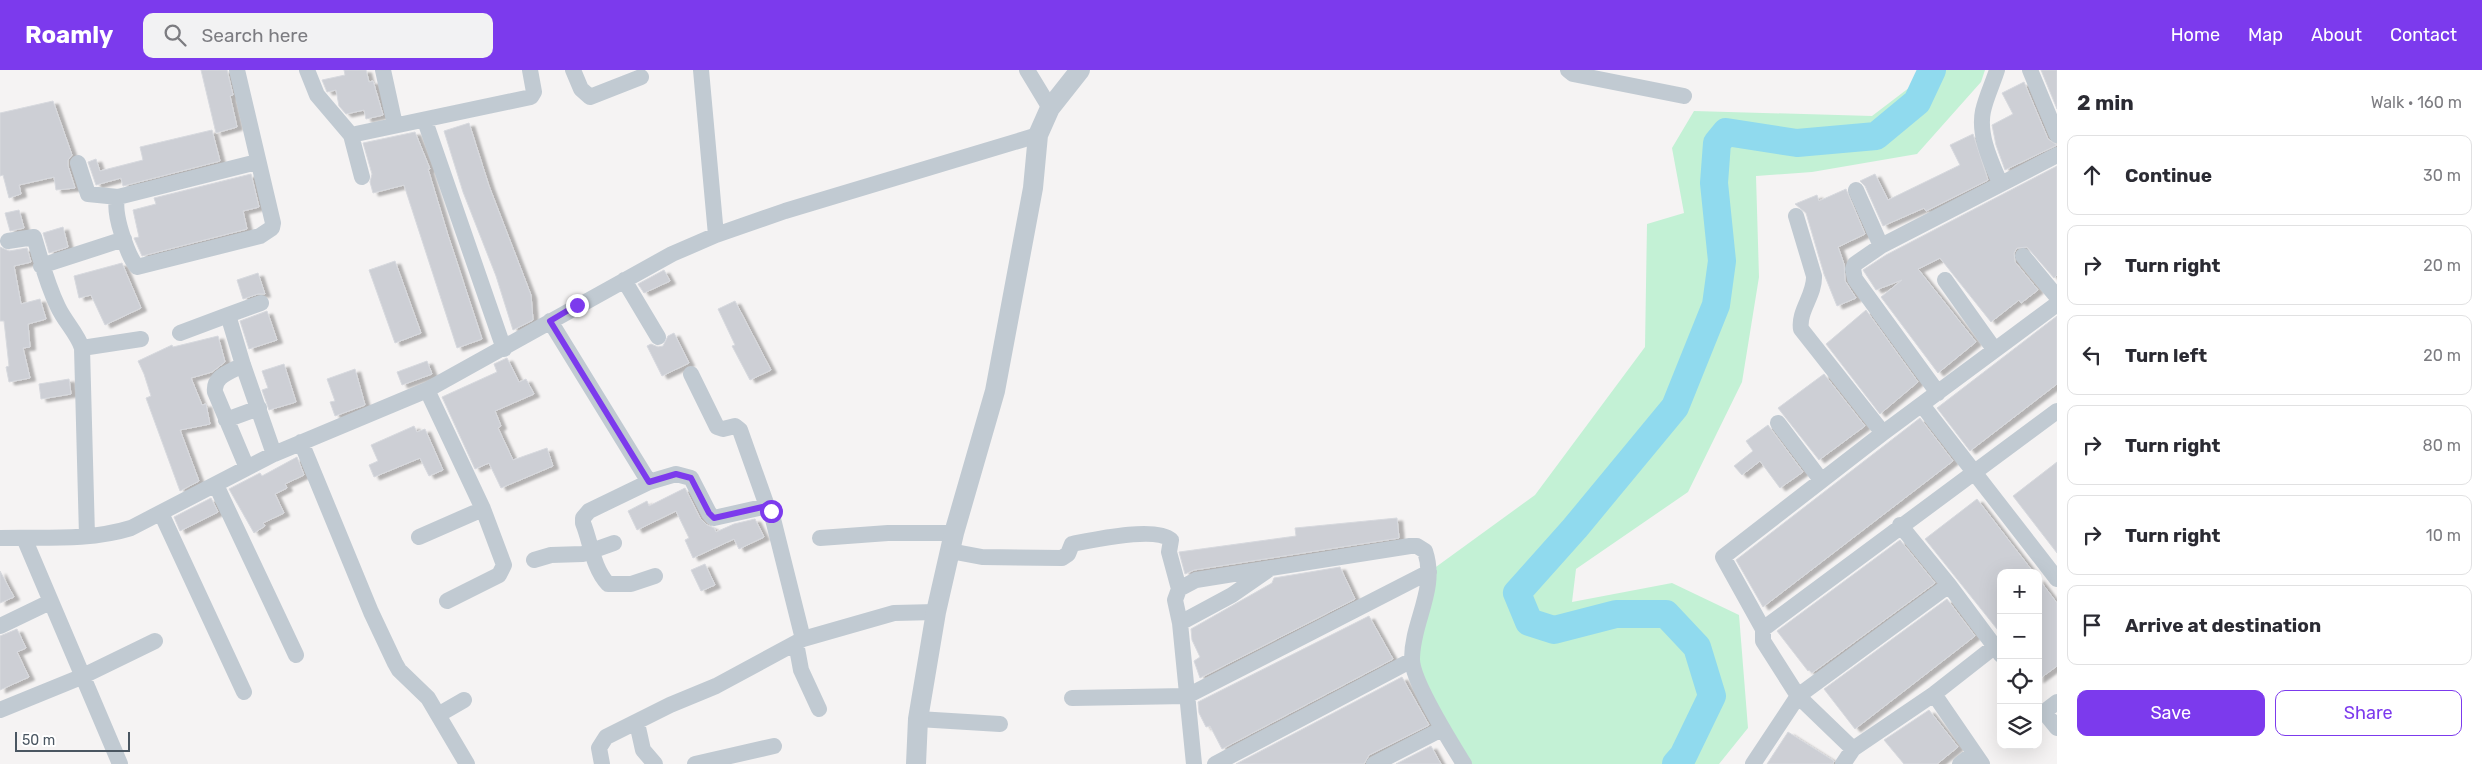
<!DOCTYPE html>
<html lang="en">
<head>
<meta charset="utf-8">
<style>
  body { margin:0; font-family:Rubik,sans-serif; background:#f2f2f3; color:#2b2b33 }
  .controls { position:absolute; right:15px; bottom:15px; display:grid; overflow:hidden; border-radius:10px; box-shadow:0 5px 20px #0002 }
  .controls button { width:45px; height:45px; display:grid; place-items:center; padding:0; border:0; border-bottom:1px solid #e1e1e2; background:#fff; color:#2b2b33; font:25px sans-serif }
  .scale { position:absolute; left:15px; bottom:12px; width:115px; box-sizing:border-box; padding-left:5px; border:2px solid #4a5661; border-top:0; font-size:14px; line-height:18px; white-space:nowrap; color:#4a5661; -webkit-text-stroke:4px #fff; paint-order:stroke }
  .stop { position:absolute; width:15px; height:15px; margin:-11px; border:4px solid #7c3aed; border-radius:50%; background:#fff }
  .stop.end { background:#7c3aed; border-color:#fff; box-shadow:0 1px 5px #0008 }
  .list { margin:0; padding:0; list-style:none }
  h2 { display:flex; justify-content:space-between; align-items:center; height:65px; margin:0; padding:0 20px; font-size:21px }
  h2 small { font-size:16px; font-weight:400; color:#7c7c81 }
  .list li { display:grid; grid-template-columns:32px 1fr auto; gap:15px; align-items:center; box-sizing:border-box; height:80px; margin:0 10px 10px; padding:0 10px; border:1px solid #e1e1e2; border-radius:10px }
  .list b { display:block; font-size:19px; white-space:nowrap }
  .list em { font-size:16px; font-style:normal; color:#7c7c81 }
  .actions { display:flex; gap:10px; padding:15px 20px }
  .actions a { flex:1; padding:11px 0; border:1px solid #7c3aed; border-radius:10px; text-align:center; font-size:18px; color:#7c3aed }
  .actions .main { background:#7c3aed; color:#fff }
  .icon { flex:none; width:28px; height:28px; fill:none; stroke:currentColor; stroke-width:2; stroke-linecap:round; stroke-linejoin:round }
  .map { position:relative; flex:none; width:2057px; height:694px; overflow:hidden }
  header { display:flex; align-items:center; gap:30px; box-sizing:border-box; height:70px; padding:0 25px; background:#7c3aed; color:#fff }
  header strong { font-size:24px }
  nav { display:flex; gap:28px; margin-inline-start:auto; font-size:18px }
  .search { width:350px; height:45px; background:#f2f2f3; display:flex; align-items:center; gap:12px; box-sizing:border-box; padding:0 18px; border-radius:10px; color:#7c7c81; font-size:19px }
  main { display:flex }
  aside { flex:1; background:#fff }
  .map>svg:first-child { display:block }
  .green { fill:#c3f1d5 }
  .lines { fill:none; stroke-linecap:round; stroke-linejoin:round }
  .river { stroke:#90daee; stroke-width:28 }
  .building { fill:#cdcfd5; stroke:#d7d9de; filter:url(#shadow) }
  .minor { stroke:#c1cad2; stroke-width:16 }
  .tertiary { stroke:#c1cad2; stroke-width:20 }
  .route { stroke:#7c3aed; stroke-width:6 }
</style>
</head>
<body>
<header>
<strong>Roamly</strong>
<div class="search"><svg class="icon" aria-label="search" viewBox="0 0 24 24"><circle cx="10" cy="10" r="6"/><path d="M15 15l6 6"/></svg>Search here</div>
<nav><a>Home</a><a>Map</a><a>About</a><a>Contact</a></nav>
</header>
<main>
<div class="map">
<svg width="2057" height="694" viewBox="0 0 2057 694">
  <defs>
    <filter id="shadow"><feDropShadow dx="5.5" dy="3" stdDeviation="1" flood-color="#0004"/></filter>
  </defs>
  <rect width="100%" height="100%" fill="#f5f3f3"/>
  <!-- green -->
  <path class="green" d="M1922,0H1985L1981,12L1917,84L1812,102L1756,106L1759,207L1742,312L1688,422L1576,499L1572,532L1672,513L1739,545L1748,658L1719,694H1464L1412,581L1429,502L1535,425L1645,277L1647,154L1684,143L1672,78L1694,41L1872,46L1918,11Z"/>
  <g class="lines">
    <!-- river -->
    <path class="river" d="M1676,694L1683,686L1712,626L1697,577L1666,544H1616L1554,560L1529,552L1517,523L1575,458L1675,337L1716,235L1722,191L1714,113L1717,73L1726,62L1797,73L1876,66L1917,32L1932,0"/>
  </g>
  <!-- building -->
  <path class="building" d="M201,0H227L233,25L230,26L237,57L216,63Z
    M344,0H366L369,12L373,11L383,45L366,49L364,40L346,44L339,36L336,20L327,22L322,10L345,5Z
    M2041,0H2057V39Z
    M2024,12L2048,69L2057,75L2005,100L1996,75L1992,55L2013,44L2002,23Z
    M53,31L72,85L68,90V96L75,118L56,120L54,107L19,115L21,124L9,128L3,105L0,106V43Z
    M469,53L489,116L531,225L533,250L513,260L496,206L463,122L444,61Z
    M212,60L220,91L123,116L121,108L96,115L88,92L96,89L100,101L143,90L140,77Z
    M415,62L430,99H428L447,162L482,269L457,278L404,115L373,123L370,112L372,104L363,73Z
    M1973,64L1988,110L1926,141L1924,138L1883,156L1865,116L1860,111L1875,104L1888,130L1960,95L1950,75Z
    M2057,96V205L2054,208L2027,177L2017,178L2014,183L2015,192L2038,220L2021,233L2019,230L1991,252L1940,188L1918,199L1976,272L1938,303L1881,227L1902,210L1876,220L1863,200L1886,185Z
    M251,104L259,137L243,141L247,159L142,186L134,168L139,167L133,140L156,134L154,128Z
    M1846,119L1865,164L1838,177L1844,194L1845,211L1856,228L1837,236L1824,204L1806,143L1795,134L1817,125L1819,131Z
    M19,140L24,158L10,161L5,143Z
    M63,157L68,177L49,183L43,163Z
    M0,177L9,181L27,178L31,192L14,196L21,234L40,229L46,249L28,254L30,277L23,278L30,308L9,312L6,297L9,296L4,251H0Z
    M395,191L421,263L395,273L369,200Z
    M122,193L141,238L105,255L91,225L79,228L74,206Z
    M664,200L670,211L644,223L638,214Z
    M258,203L265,224H258L243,229L237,210Z
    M735,231L771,300L750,310L732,276L735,275L718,239Z
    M1866,240L1918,312L1880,344L1826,274Z
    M267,241L277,270L249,279L240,251Z
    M2057,246V314L1970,381L1937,338Z
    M674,263L689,293L662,306L647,276L651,274L658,277L663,276L668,266Z
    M218,266L225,292L212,302L191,308L202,335L206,334L210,354L180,360L199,411L180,421L146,328L151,326L144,304L138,291L172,275L173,277Z
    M507,288L519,312L526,309L534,324L495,341L501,356L498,358L513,390L547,378L553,396L501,418L489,393L475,399L442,327L497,302L494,294Z
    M427,291L432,304L402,315L397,302Z
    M284,294L296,332L269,340L262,320L268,318L262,301Z
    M355,299L365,335L335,346L330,332L335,331L327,309Z
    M1824,304L1865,356L1819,390L1778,338Z
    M69,309L71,324L41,329L39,314Z
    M1920,348L1953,391L1763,537L1736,490Z
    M1768,355L1803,402L1780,418L1760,391L1742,405L1734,396L1753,381L1746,371Z
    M414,356L417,362L425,359L443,400L429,406L420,388L374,407L369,395L378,391L371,375Z
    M297,387L304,405L285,414L287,418L275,424L284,443L263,453L265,456L254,463L229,419L260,403L262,406Z
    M2057,392V483L2013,426Z
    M685,418L700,448L707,455L714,458L716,462L734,454L755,449L764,467L739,479L734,469L693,488L685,470L689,468L676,441L637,460L628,441L647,431L649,436Z
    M211,428L218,442L180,461L174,447Z
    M1977,429L2034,503H2001V564L1925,469Z
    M1397,448L1399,468L1194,500L1185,504L1179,482L1296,466L1295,458Z
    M1900,470L1935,513L1812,603L1809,600L1808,601L1777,561Z
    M705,494L715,515L701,521L691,500Z
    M1340,497L1355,529L1200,608L1194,591L1200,587L1192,570L1191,559L1272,513L1274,508Z
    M0,501L14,527L0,533Z
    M2038,508L2057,533V596L2038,610Z
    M1947,529L1975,566L1855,659L1824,619Z
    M1369,546L1393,589L1222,679L1210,656L1206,657L1199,643L1198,632Z
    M17,559L26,578L17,582L29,607L0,620V566Z
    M1402,607L1429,655L1369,685L1364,694H1236Z
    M1929,640L1958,677L1937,694H1904L1884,670Z
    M1788,662L1834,691L1833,694H1767Z
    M1431,676L1441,694H1396Z"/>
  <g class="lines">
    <!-- minor -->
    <path class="minor" d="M237,0L273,153L272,158L260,166L137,197C128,186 111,140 118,127L257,92
      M307,0L317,25L351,65L362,107
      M383,0L395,55
      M573,0L581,19L590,27L641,7
      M701,0L716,165
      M1027,0L1050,38
      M1568,0L1573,4L1684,26
      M1997,0C1993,13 1986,27 1983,41C1978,65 1991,92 2000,113
      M2030,0L2057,65
      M425,51L504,279
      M351,65L531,27L534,22L530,0
      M78,93L88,124L118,127
      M1856,120L1881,176
      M1796,146L1814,206C1815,225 1798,241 1801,259L1883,363
      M8,171L34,167C42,193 46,212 58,237C65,252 77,263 82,278L87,466
      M2023,186L2057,227
      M41,196L124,169
      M624,210L658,267
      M1945,210L1994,279
      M261,233L228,245L243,295L274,384
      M550,251L649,412L676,404L691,408L709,443L714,448L767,436L772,445L803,569
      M180,263L228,245
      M82,278L141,269
      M243,295C230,302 213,306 215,322L247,398
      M691,304L717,357L723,359L735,356L740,360L767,436
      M427,320L483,439L504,495L499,505L447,531
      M1938,323L1855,209L1853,199L1855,194L1881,176L2057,85
      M1922,335L2057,509
      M226,350L259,338
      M1778,353L1821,410
      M301,372L371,542L395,593L399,600L428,628L467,694
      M649,412L589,441L583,448V453C591,473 593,498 608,514H631L655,506
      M216,415L296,585
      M161,443L244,622
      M1900,455L1949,515L2001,585
      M419,467L483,439
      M0,468C43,467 89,471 131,458L274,384L427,320L672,184L716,165L785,141L1038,65
      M24,468L120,694
      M820,468L888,463H954
      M950,481L982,487L1062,488L1068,484L1072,474C1093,470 1155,456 1171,470L1169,482L1179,519
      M534,490L551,485L583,484L614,473
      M1180,553L1232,525L1268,500
      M0,556L50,532
      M1763,559L1723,487L1883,363L2057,234
      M796,573L801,600L819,639
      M1934,624L1982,694
      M1072,628L1187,626L1429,502
      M2057,632L2044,642L2057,658
      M0,640L81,607L155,571
      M438,645L464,630
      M918,649L1000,654
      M637,653L643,680L655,694
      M1853,679L1798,626L1763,571V559L2057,341
      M602,694L599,678L606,667L670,635L716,616L803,569L894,543L936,542
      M695,694L774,676
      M1194,694L1180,553L1175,530L1179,519L1196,510L1410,476H1417L1425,481C1438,520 1412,551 1412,589C1412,611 1451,673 1464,694
      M1215,694L1412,590
      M1374,694L1442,659
      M1753,694L1798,626L1949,515
      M1843,694L1853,679L1934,624L1994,577
      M1960,694L1974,683"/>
    <!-- tertiary -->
    <path class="tertiary" d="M916,694L918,649L936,542L954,463L995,321L1033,118L1038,65L1050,38L1080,0"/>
  </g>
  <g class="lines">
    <!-- route -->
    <path class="route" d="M577,235L550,251L649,412L676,404L691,408L709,443L714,448L767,436L771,441"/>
  </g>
</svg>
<div class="controls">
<button>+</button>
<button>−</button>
<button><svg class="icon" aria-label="locate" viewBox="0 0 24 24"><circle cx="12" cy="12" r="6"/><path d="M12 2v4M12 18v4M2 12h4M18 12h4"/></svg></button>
<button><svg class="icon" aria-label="layers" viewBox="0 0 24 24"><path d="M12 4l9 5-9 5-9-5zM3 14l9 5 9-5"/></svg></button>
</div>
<div class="scale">50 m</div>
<div class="stop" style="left:771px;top:441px"></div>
<div class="stop end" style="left:577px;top:235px"></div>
</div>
<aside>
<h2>2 min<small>Walk · 160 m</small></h2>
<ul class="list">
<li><svg class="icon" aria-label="ahead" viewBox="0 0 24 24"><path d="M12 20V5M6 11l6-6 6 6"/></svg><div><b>Continue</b></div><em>30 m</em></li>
<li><svg class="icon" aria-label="right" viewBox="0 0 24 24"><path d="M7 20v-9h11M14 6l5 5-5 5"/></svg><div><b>Turn right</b></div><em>20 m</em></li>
<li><svg class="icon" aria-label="left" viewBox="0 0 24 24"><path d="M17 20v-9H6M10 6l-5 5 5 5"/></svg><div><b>Turn left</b></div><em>20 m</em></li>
<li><svg class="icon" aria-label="right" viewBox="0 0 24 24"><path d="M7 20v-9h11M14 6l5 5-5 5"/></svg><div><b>Turn right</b></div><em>80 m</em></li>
<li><svg class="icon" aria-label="right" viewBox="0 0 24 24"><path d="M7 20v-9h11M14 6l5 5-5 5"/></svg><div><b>Turn right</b></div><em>10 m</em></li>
<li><svg class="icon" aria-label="arrive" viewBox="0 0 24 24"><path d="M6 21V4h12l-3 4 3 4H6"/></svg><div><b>Arrive at destination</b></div></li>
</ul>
<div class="actions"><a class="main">Save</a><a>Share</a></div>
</aside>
</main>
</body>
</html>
